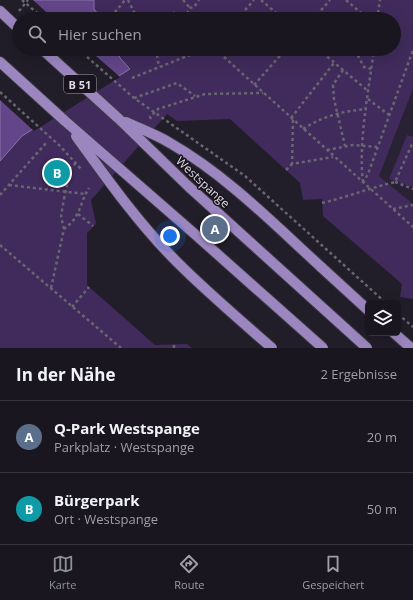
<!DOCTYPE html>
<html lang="de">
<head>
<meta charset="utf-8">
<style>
  body { margin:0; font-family:"Open Sans",sans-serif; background:#26232c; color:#f1f3f6 }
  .controls { position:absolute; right:12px; bottom:12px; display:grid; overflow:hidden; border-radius:6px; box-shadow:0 4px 16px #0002 }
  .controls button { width:36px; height:36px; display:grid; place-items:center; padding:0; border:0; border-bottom:1px solid #37353d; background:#19161f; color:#f1f3f6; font:20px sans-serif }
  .you { position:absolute; left:170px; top:236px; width:14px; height:14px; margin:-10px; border:3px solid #fff; border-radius:50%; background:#1a73e8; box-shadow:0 0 0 6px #1a73e833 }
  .badge { display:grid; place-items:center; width:26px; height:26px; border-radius:50%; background:#8c9099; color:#fff; font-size:13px; font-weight:700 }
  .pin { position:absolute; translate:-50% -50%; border:2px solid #fff; box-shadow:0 1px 4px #0006 }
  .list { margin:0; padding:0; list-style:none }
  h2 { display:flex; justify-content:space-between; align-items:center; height:52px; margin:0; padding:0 16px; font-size:17px }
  h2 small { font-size:13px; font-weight:400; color:#9f9fa4 }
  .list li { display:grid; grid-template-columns:26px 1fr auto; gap:12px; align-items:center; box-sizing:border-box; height:72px; padding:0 16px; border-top:1px solid #37353d }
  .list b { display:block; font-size:15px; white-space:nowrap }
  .list p { margin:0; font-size:13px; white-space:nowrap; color:#9f9fa4 }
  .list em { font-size:13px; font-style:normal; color:#9f9fa4 }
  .icon { flex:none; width:22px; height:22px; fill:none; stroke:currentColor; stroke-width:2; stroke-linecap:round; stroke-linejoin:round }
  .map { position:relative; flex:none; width:413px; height:348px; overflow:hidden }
  .search { position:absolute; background:#19161f; box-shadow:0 4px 16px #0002; left:12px; right:12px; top:12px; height:44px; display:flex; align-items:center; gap:10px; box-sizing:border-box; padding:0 14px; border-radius:22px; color:#9f9fa4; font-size:15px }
  .sheet { height:196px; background:#19161f }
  nav { display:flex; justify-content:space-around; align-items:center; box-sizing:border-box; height:56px; border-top:1px solid #37353d; background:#19161f; font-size:11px; color:#9f9fa4 }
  nav a { display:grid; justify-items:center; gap:2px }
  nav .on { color:#8c9099 }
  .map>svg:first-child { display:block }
  .built { fill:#282234 }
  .green { fill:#402b5c; fill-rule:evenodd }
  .water { fill:#63468a; stroke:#8873a5 }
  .pier { fill:#211d29 }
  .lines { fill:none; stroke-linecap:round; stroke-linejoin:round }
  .major-casing { stroke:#3e3a43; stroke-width:12 }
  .path { stroke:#6a6671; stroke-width:2.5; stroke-dasharray:3 3; stroke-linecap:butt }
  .major { stroke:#9c86c0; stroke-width:10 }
  .major-bridge-casing { stroke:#3e3a43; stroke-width:12; stroke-linecap:butt }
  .path-bridge { stroke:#6a6671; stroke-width:2.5; stroke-dasharray:3 3; stroke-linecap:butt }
  .major-bridge { stroke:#9c86c0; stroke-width:10 }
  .labels { text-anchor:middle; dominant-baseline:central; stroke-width:3; stroke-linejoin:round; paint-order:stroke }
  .shield { fill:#18131f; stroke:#a39fa8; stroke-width:1 }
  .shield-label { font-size:11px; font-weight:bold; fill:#dedbe3 }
  .street-label { font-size:12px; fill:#dedbe3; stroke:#18131f }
</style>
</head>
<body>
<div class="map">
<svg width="413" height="348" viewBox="0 0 413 348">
  <rect width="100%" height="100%" fill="#211d29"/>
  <!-- built -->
  <path class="built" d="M413,89V204L379,176Z"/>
  <!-- green -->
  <path class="green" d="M0,0H413V89L379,176L413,204V299L400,297L402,284L323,216L322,199L303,200L300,183L230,119L177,121L167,114L91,200L96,224L87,233V285L155,345L187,344L192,348H0ZM19,19H394V49H19Z
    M407,135L413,137V187L389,179Z"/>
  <!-- water -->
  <path class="water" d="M0,0H94V9L102,19H19V49H117L120,58L130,69L22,136L0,161Z"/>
  <!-- pier -->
  <path class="pier" d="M0,0H33L54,19H19V49H88L120,77L34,131L0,100Z"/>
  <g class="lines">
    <defs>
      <path id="major" d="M0,11L19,29
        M0,62L65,121
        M321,267L368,310
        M394,333L411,348"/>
    </defs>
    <!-- major casing -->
    <use href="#major" class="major-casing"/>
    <!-- path -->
    <path class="path" d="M22,0L44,19
      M128,0L134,12L142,19
      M183,0L190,8
      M261,0L283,19
      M346,0L368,19
      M19,11L28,0
      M173,12L181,19
      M111,17L125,0
      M184,19L190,8L194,7L199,0
      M237,19L254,0
      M313,19L330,0
      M377,19L380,0
      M156,49L159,67
      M215,49L413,227
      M318,49L368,91
      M355,50L364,67L371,69
      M343,70L333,85L334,99L345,146
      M132,78L205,49
      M254,85L286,49
      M134,98L177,83L195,96
      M368,99L389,115
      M291,118L334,63
      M151,119L150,117L158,109L205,94L263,93
      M293,120L292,164L333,157
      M303,129C323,116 343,111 367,109
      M327,150L353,145L377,147
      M286,170L292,164
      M363,182C358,143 369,89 374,49
      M395,182L413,189
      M363,183L368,174L413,50
      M9,185L85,194
      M0,195L46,143
      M322,203C347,197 370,188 395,182L413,142
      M393,209L413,205
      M78,214L93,226
      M64,229L61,216L64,199
      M0,245L121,348
      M51,288L64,229C81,217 79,204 89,188
      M72,307L89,287
      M398,314L413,327
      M174,345V348"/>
    <!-- major -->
    <use href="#major" class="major"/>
    <defs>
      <path id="major-bridge" d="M42,49L119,119L188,186L367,348
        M65,121L197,236L323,348
        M126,122C141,129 157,135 170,143C226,175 273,223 321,267
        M76,136C107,179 139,224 177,262C207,292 240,320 272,348"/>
    </defs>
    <!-- major-bridge casing -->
    <use href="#major-bridge" class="major-bridge-casing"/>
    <!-- path-bridge -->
    <path class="path-bridge" d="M78,49L134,98L245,176L386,303
      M0,92L60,146L82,170
      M64,199L71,167L76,163"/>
    <!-- major-bridge -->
    <use href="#major-bridge" class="major-bridge"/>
  </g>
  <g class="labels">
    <!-- shield labels -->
    <rect class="shield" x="64" y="75" width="32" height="18" rx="3"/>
    <g class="shield-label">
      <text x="80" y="84">B 51</text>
    </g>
    <!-- street labels -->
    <g class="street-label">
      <text transform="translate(203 182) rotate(43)">Westspange</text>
    </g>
  </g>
</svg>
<div class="controls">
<button><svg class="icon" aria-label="layers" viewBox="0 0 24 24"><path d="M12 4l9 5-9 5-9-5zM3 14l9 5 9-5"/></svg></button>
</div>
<div class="you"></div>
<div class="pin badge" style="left:215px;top:229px;background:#5c6f8a">A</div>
<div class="pin badge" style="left:57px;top:173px;background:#0f9aa8">B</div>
<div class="search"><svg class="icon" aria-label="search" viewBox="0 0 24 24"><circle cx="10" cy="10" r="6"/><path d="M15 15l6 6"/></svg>Hier suchen</div>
</div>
<section class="sheet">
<h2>In der Nähe<small>2 Ergebnisse</small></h2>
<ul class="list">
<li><span class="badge" style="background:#5c6f8a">A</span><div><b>Q-Park Westspange</b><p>Parkplatz · Westspange</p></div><em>20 m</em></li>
<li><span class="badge" style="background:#0f9aa8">B</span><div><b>Bürgerpark</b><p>Ort · Westspange</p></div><em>50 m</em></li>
</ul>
</section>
<nav>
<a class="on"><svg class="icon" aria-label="map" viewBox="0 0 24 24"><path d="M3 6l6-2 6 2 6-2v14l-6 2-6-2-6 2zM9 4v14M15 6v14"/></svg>Karte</a>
<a><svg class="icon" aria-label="directions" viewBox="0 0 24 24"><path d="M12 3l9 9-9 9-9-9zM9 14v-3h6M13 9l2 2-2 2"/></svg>Route</a>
<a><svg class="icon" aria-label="saved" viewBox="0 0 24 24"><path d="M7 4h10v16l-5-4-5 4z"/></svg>Gespeichert</a>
</nav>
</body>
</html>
